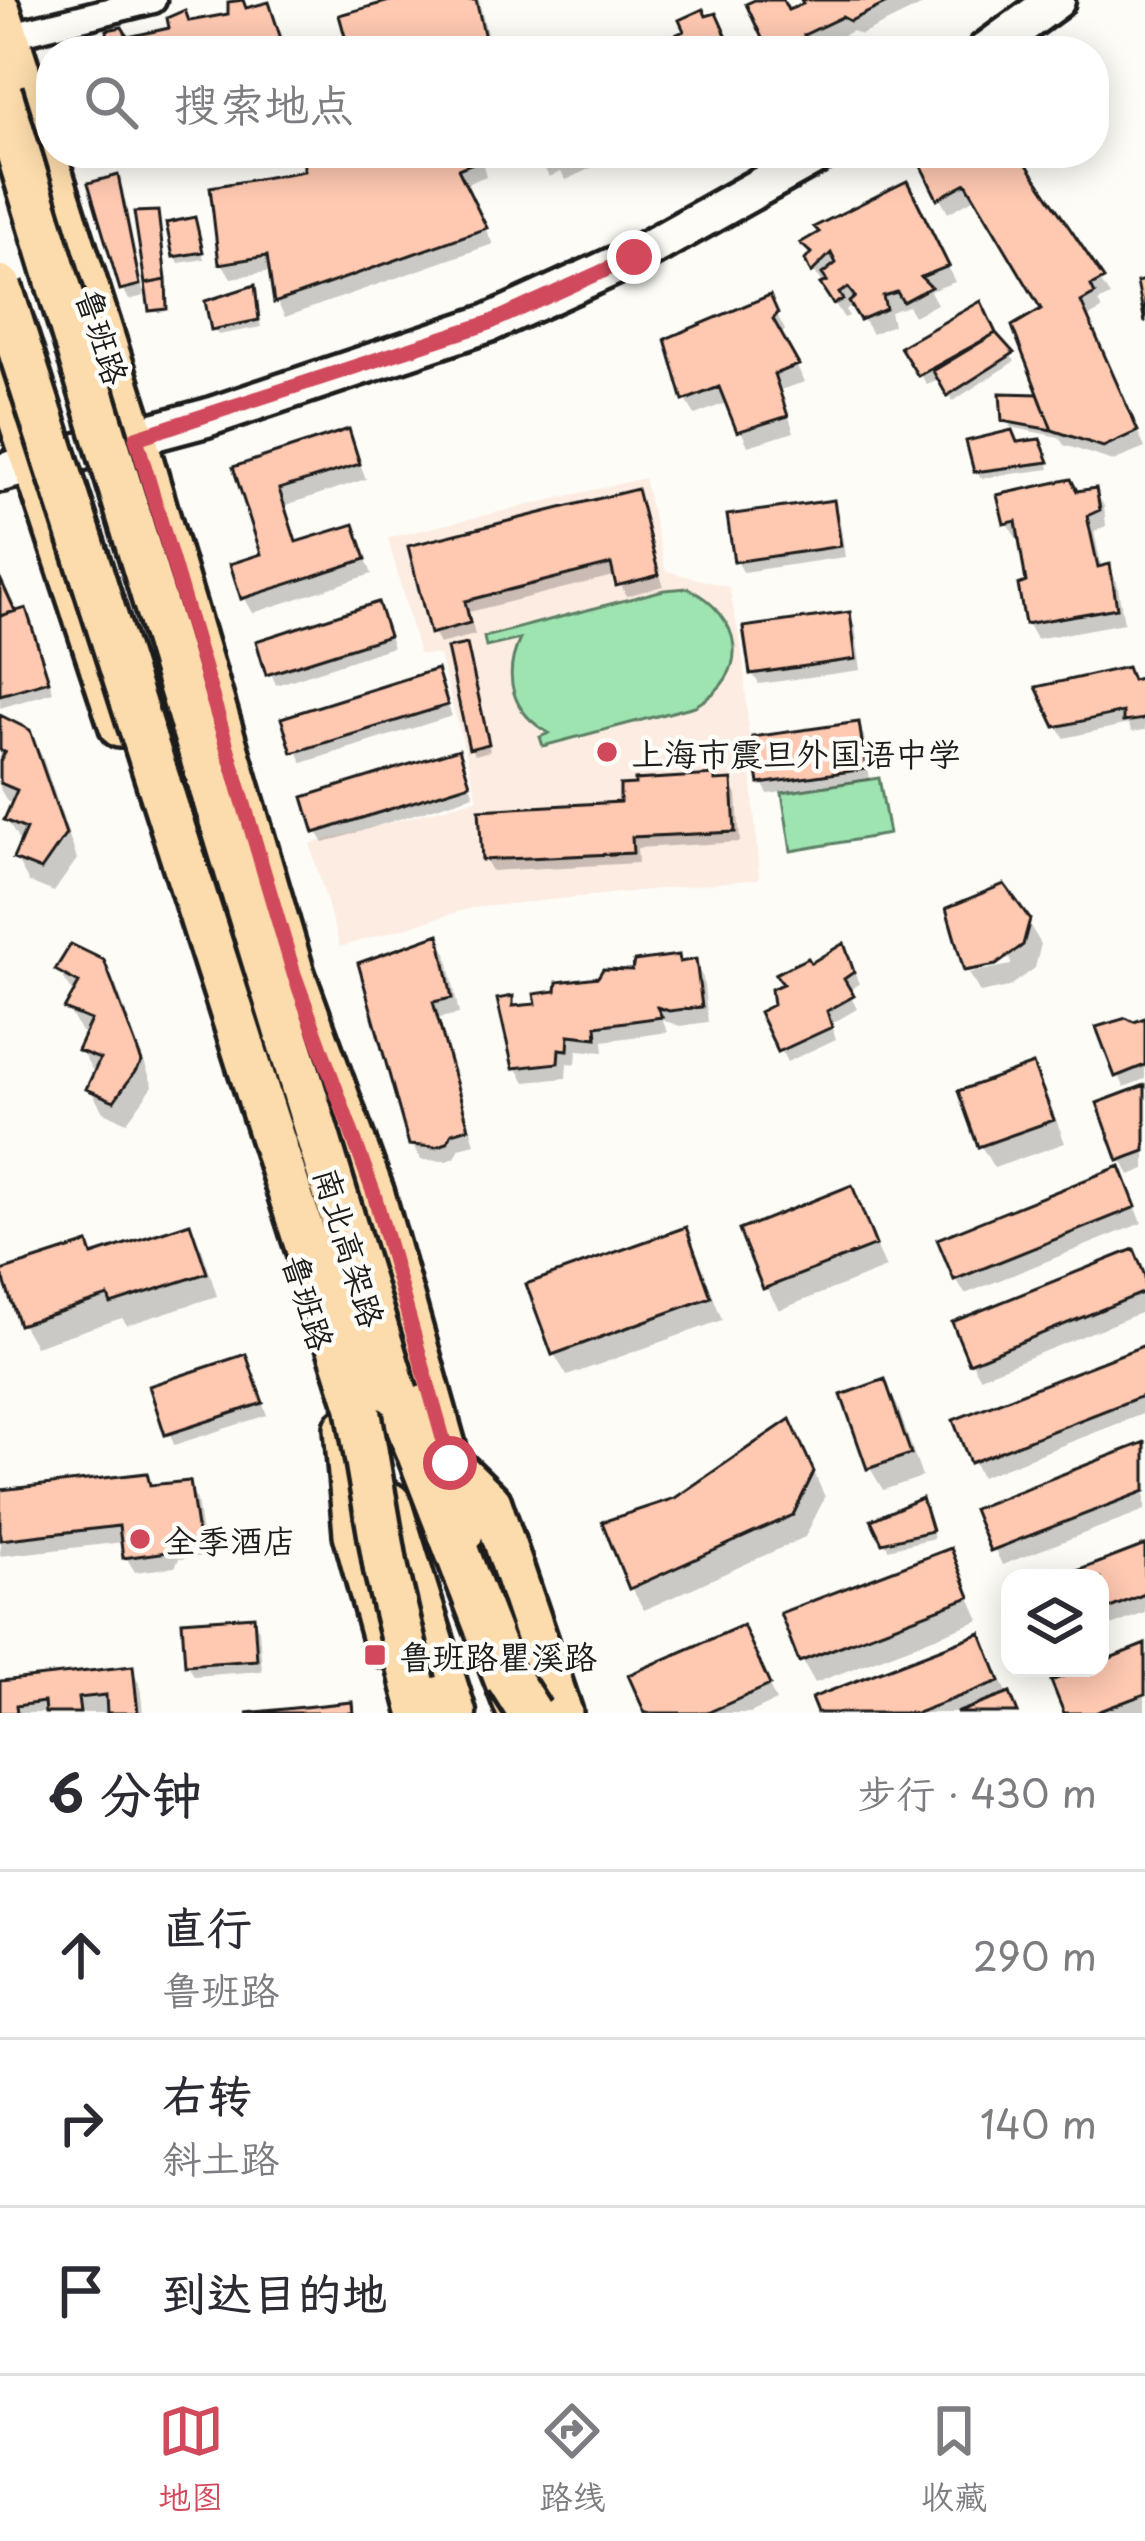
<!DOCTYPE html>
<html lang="zh">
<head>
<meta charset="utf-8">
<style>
  body { margin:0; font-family:"Playpen Sans","LXGW WenKai TC",sans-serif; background:#f2f2f3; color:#2b2b33 }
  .controls { position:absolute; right:36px; bottom:36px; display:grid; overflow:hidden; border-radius:24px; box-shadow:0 6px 30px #0003 }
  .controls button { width:108px; height:108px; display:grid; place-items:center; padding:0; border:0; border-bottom:3px solid #e1e1e2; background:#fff; color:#2b2b33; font:60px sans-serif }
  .stop { position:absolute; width:36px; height:36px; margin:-27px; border:9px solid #d1495b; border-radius:50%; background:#fff }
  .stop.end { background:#d1495b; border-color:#fff; box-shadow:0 3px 12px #0008 }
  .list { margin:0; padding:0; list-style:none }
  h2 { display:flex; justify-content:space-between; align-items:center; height:156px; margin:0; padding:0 48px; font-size:51px }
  h2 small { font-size:39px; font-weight:400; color:#7c7c81 }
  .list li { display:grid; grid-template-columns:78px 1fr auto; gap:36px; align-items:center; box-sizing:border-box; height:168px; padding:0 48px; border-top:3px solid #e1e1e2 }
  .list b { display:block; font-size:45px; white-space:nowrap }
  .list p { margin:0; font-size:39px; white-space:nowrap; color:#7c7c81 }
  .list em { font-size:39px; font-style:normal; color:#7c7c81 }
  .icon { flex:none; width:66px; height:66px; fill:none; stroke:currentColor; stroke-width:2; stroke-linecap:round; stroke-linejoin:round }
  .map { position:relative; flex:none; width:1145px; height:1713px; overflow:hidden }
  .search { position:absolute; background:#fff; box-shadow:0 6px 30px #0003; left:36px; right:36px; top:36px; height:132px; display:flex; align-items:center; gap:30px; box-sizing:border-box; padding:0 42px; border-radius:48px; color:#7c7c81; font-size:45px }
  .sheet { height:660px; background:#fff }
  nav { display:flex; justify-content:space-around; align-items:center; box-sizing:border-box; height:168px; border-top:3px solid #e1e1e2; background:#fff; font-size:33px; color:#7c7c81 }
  nav a { display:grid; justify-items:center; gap:6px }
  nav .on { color:#d1495b }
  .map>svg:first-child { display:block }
  .built { fill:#fdece2 }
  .park { fill:#9ee4b0; stroke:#5d8066; stroke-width:3 }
  .shadow { fill:#0003 }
  .building { fill:#fec8b1; stroke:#1c1c1c; stroke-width:3 }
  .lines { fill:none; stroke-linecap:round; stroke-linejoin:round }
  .minor-casing { stroke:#1c1c1c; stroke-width:33 }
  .secondary-casing { stroke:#1c1c1c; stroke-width:45 }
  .primary-casing { stroke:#1c1c1c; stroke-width:48 }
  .trunk-casing { stroke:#1c1c1c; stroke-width:51 }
  .minor { stroke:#fdfcf7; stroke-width:24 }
  .secondary { stroke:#fdfcf7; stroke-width:36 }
  .primary { stroke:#fcdcac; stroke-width:39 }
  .trunk { stroke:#fcdcac; stroke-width:42 }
  .trunk-bridge-casing { stroke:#1c1c1c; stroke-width:51; stroke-linecap:butt }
  .trunk-bridge { stroke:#fcdcac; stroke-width:42 }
  .route { stroke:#d1495b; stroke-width:15 }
  .poi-dot { fill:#d1495b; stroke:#fdfcf7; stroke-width:4.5 }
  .labels { text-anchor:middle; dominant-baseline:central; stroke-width:9; stroke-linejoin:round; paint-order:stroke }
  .street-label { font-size:33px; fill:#1c1c1c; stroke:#fdfcf7 }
  .poi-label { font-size:33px; fill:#1c1c1c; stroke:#fdfcf7; text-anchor:start }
</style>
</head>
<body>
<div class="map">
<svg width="1145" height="1713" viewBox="0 0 1145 1713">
  <rect width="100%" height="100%" fill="#fdfcf7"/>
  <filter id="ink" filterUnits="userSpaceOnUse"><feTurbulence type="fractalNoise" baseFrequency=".00833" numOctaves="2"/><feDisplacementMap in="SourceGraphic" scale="24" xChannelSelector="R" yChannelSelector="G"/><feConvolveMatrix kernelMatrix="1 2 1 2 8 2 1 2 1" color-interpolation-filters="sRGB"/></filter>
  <g filter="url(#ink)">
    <!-- built -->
    <path class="built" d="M644,478L666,571L729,587L743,657L759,879L471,908L340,947L310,844L478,799L439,655L419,654L388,538Z"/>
    <!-- park -->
    <path class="park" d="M688,588C743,617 753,674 695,706L543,746L540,737L549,733C512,713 502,677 520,639L486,647L484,637L664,590Z
      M879,778L889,834L791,851L782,793Z"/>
    <!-- shadow -->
    <path class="shadow" d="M405,0H479L491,51H352Z
      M758,0H781L788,14L807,5L804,0H933L861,35L852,31L812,51H772Z
      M268,5L286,51L95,50L126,40Z
      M351,153H480L486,176L464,185L493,244L285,317L277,302L272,271L231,278L222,263L307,174Z
      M536,153H612L614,157L566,180L561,172L549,177Z
      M933,153H1015L1110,296L1098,302L1102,310L1087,318L1145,448L1113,461L1064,445L1059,437L1010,427L1003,396L1043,397L1045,310L977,197L948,213L921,160Z
      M116,178L123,189L144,296L129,300L123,288Z
      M914,200L955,282L930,291L937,304L914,316L908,306L890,312L893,325L872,334L854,304L845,310L849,316L844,318L814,271L804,244Z
      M157,214L168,287L167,311L153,312Z
      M194,220L204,259L179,263L175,256Z
      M253,289L261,327L218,335L214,328Z
      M769,299L785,330L780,336L805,382L780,390L794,432L748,446L728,402L695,415L686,400L669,341Z
      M986,316L997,338L1015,361L953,401L940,378L927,385L904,348Z
      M348,433L366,479L286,505L298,545L353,527L372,574L253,613L244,597L265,556L237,468Z
      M1016,445L1043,450L1050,469L981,478L977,471Z
      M1095,491L1104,506L1106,526L1094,532L1102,569L1109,567L1117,582L1124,623L1036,639L1027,623L1030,584L1022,537L1016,538L1007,523L1076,494Z
      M636,492L642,504L663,586L626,596L617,575L469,612L475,635L439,644L433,632L412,548Z
      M832,503L839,514L845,557L743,572L737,561Z
      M0,583L9,597L17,626L25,612L32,623L53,692L0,708Z
      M377,605L393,647L276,685L259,643Z
      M848,615L855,626L861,670L759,684L752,673Z
      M465,648L490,751L475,755L471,748Z
      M435,673L452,716L302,763L285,720Z
      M1145,680V730L1132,732L1128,724L1064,738L1057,726L1132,683Z
      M0,719L28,732L42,756L77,859L54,892L29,882L16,859L20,843L7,820L14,804L7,801L0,789Z
      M858,725L864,736L870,780L768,794L762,783Z
      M457,752L474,795L324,843L317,832Z
      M730,783L737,795L740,842L637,848L638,863L492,871L485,859L623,805Z
      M950,909L1027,921L1041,944L1035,968L1009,987L980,993L969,973L1011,965L1010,959L968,967V972Z
      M438,938L447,953L459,1014L439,1018L475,1144L460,1148L455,1158L446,1161L421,1160L412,1144Z
      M849,957L859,984L848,991L857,1009L831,1024L836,1039L787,1062L781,1050L777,1007L809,967Z
      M102,962L116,986L153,1086L127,1122L103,1112L90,1089L94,1073L81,1050L88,1034L81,1032L68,1009L75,995L58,970Z
      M694,962L703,978L708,1022L680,1026L662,1020L668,1032L603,1041L604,1052L577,1050L576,1064L567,1063L566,1078L525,1082L516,1067L512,999L517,1009L539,1006Z
      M1145,1021V1079L1124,1087L1100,1029Z
      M1032,1068L1045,1090L1065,1143L994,1168L981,1146Z
      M1145,1089V1169L1130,1175L1121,1159Z
      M1127,1185L1142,1223L965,1294L956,1279Z
      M851,1189L886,1268L779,1310L766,1287Z
      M189,1227L202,1249L217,1296L127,1325L122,1318L35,1346L22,1324Z
      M684,1230L697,1253L722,1320L567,1376L554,1354Z
      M1133,1252L1145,1276V1311L980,1377L971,1361Z
      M1145,1349V1413L981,1477L973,1461Z
      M245,1357L267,1415L174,1445L153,1388Z
      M884,1383L897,1405L922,1477L883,1490L870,1468Z
      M1145,1445V1510L1002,1565L977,1510Z
      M802,1446L825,1497L805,1537L644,1610L631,1587Z
      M145,1476L152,1488L188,1485L197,1500L205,1556L179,1559L175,1567L135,1572L126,1557L124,1542L0,1556V1493Z
      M925,1509L934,1538L888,1549L875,1521Z
      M1145,1548V1613L1100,1630V1578H1068Z
      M950,1552L980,1620L815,1683L802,1660Z
      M253,1619L259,1630L262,1671L194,1676L188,1664Z
      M980,1636L1017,1713H820Z
      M750,1644L776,1701L750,1713H648Z
      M1145,1648V1712L1067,1713L1093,1668Z
      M131,1670L140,1685L143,1713H0V1684Z"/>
    <!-- building -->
    <path class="building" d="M243,0L246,8L269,2L284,48L92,51L108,44L107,30L122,27L128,37L169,28L167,18L185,10L189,21L228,14V2Z
      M393,0H476L488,51H349L339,15Z
      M755,0H783L788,10L803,4L801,0H893L850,21L842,17L804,35L807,42L788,51H768L746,4Z
      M703,9L706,16L716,13L733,51H654L675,41V35L684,31L679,20Z
      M325,153H478L480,160L458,169L487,228L274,303L267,256L219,264L210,187L304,171V156Z
      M533,153H581L554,166L550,158L538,163Z
      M927,153H1019L1104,279L1091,286L1095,294L1081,302L1138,431L1103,447L1052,430L1012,326L1041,309L966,183L937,199L917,158Z
      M118,175L140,285L120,290L88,183Z
      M907,181L949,266L921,277L931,287L903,302L897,292L883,296L886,309L860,320L849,302L855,297L848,288L839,293L843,300L833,304L820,284L827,281L822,274L836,263L831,253L811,273L805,260L811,253L800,243L819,232L814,227Z
      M158,211L166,280L145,284L134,212Z
      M195,217L203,252L173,257L166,223Z
      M166,280L167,309L149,311L145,284Z
      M1145,280V323L1137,282Z
      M255,285L259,320L211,330L205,301Z
      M770,295L778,313L773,319L799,365L774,374L788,416L737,432L719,387L683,401L665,339Z
      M981,301L996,333L918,376L900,347Z
      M996,333L1014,353L947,396L933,371Z
      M1000,393L1038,394L1052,430L1002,421Z
      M349,429L360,464L279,489L296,542L354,524L366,559L241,599L230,564L261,554L233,467Z
      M1012,430L1017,442L1040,439L1049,462L974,472L966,441Z
      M1071,479L1077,491L1096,488L1100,510L1087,516L1098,567L1110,564L1117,608L1025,624L1018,585L1026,582L1016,521L1004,524L997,495Z
      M637,489L659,575L616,586L611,564L465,601L470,623L430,634L408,546Z
      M834,500L841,546L734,562L727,515Z
      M0,578L15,611L0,616Z
      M378,602L389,636L266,675L256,641Z
      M26,608L49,681L0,695V616Z
      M850,612L856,659L750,674L743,627Z
      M467,644L489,744L469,749L447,648Z
      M1127,667L1132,680L1145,677V719L1123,722V712L1055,727L1036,687Z
      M437,669L448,705L292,753L281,718Z
      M0,715L30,730L66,834L41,870L13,859L26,829L4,820L17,790L0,783V761L5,752L0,750Z
      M859,722L866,769L759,784L752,737Z
      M459,749L470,784L314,833L303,797Z
      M715,775V781L732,780L735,832L632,837L633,853L482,860L479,810L620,802V785L635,784V780Z
      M1004,884L1030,919L1023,945L996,965L964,971L946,908Z
      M439,934L452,998L433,1002L469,1128L452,1133L447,1143L436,1147L409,1145L358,963Z
      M844,943L854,972L844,979L854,996L827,1011L832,1027L778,1052L759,1012L773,1005L771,989L783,984L775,974L808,958L811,963Z
      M71,944L104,960L142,1062L114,1101L86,1089L100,1059L77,1050L91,1020L64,1009L79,983L55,970Z
      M679,955L680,962L696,959L702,1007L669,1011L657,1007L662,1017L596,1026L597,1038L569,1035L568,1050L559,1049L558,1063L513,1068L497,999L513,996V1006L536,1004L534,994L556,991L557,982L598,977L603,969L632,970L634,961Z
      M1126,1018L1134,1022L1145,1018V1065L1115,1077L1096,1027Z
      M1033,1064L1054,1120L978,1147L958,1091Z
      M1145,1085V1151L1118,1161L1097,1103Z
      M1120,1166L1136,1207L954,1280L937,1239Z
      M852,1185L876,1245L763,1289L739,1230Z
      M190,1223L207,1273L111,1304L108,1296L19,1325L1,1271L88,1243L92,1255Z
      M686,1227L711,1297L552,1355L526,1284Z
      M1134,1249L1145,1276V1292L969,1363L952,1322Z
      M1145,1345V1395L970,1463L953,1420Z
      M246,1354L263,1403L165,1435L149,1386Z
      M885,1379L911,1454L867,1469L841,1395Z
      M790,1419L814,1472L793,1515L629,1589L602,1522L675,1498Z
      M1145,1442V1491L990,1551L973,1509Z
      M147,1473L150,1485L190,1481L199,1541L171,1545L167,1552L123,1558L119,1526L0,1540V1490Z
      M922,1498L932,1531L882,1543L871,1520Z
      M1145,1545V1594L1100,1612V1578H1059Z
      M951,1548L970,1597L799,1662L780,1613Z
      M254,1616L257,1660L185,1665L182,1621Z
      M743,1625L770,1685L707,1713H645L628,1675Z
      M981,1633L1000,1681L917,1713H817L811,1698Z
      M1145,1644V1694L1095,1713H1064L1051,1681L1084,1668H1100V1662Z
      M133,1666L138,1713H107L106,1695L78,1698L80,1713H45L44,1702L16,1706L17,1713H0V1681Z
      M1010,1693L1018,1713H956Z
      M352,1702L353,1713H246Z"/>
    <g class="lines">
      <defs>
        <path id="minor" d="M0,38L153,0"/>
        <path id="secondary" d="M986,51L1056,0
          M0,473L206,418L489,323L634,257L820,153"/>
        <path id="primary" d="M0,10L136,438L294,974L374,1194L450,1463L463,1533
          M0,362L120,727
          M345,1428L354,1534L385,1647
          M450,1463L491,1503L562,1713"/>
        <path id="trunk" d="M396,1394L519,1712
          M389,1504L454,1713
          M413,1683L421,1713"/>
      </defs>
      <!-- minor casing -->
      <use href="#minor" class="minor-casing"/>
      <!-- secondary casing -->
      <use href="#secondary" class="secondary-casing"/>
      <!-- primary casing -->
      <use href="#primary" class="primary-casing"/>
      <!-- trunk casing -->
      <use href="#trunk" class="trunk-casing"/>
      <!-- minor -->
      <use href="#minor" class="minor"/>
      <!-- secondary -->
      <use href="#secondary" class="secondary"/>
      <!-- primary -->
      <use href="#primary" class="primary"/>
      <!-- trunk -->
      <use href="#trunk" class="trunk"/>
      <defs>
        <path id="trunk-bridge" d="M0,92L396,1394
          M0,287L358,1406L386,1569L413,1683
          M508,1678L530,1713"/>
      </defs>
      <!-- trunk-bridge casing -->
      <use href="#trunk-bridge" class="trunk-bridge-casing"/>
      <!-- trunk-bridge -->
      <use href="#trunk-bridge" class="trunk-bridge"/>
    </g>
  </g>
  <g class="lines" filter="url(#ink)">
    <!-- route -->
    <path class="route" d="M450,1463L374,1194L294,974L136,438L489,323L634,257"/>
  </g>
  <!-- markers -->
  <g class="poi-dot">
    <circle cx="607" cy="752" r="12"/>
    <circle cx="140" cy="1539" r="12"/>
    <rect x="363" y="1643" width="24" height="24" rx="6"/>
  </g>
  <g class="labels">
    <!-- street labels -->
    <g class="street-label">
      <text transform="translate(104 336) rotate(72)">鲁班路</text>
      <text transform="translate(351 1247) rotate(73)">南北高架路</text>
      <text transform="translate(310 1302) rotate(73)">鲁班路</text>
    </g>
    <!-- poi labels -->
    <g class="poi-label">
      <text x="631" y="752">上海市震旦外国语中学</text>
      <text x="164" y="1539">全季酒店</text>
      <text x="399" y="1655">鲁班路瞿溪路</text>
    </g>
  </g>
</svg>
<div class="controls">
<button><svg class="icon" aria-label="layers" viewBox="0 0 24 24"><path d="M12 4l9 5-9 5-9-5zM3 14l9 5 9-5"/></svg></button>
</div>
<div class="stop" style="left:450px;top:1463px"></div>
<div class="stop end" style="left:634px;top:257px"></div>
<div class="search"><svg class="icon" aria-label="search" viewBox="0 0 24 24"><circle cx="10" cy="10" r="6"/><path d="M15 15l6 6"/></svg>搜索地点</div>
</div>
<section class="sheet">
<h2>6 分钟<small>步行 · 430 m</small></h2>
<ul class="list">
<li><svg class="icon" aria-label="ahead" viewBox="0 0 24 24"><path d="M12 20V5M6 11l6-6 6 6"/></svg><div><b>直行</b><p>鲁班路</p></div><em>290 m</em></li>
<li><svg class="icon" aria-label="right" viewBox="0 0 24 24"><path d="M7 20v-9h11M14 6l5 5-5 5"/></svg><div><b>右转</b><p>斜土路</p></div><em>140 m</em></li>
<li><svg class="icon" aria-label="arrive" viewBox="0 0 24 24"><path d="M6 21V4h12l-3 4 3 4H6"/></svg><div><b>到达目的地</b></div></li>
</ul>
</section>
<nav>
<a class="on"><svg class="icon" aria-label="map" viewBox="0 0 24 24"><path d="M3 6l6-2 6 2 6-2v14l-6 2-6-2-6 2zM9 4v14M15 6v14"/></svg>地图</a>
<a><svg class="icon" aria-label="directions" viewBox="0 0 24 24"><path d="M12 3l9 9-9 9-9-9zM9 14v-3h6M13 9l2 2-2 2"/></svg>路线</a>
<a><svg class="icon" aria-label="saved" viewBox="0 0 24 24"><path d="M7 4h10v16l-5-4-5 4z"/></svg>收藏</a>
</nav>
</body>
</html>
